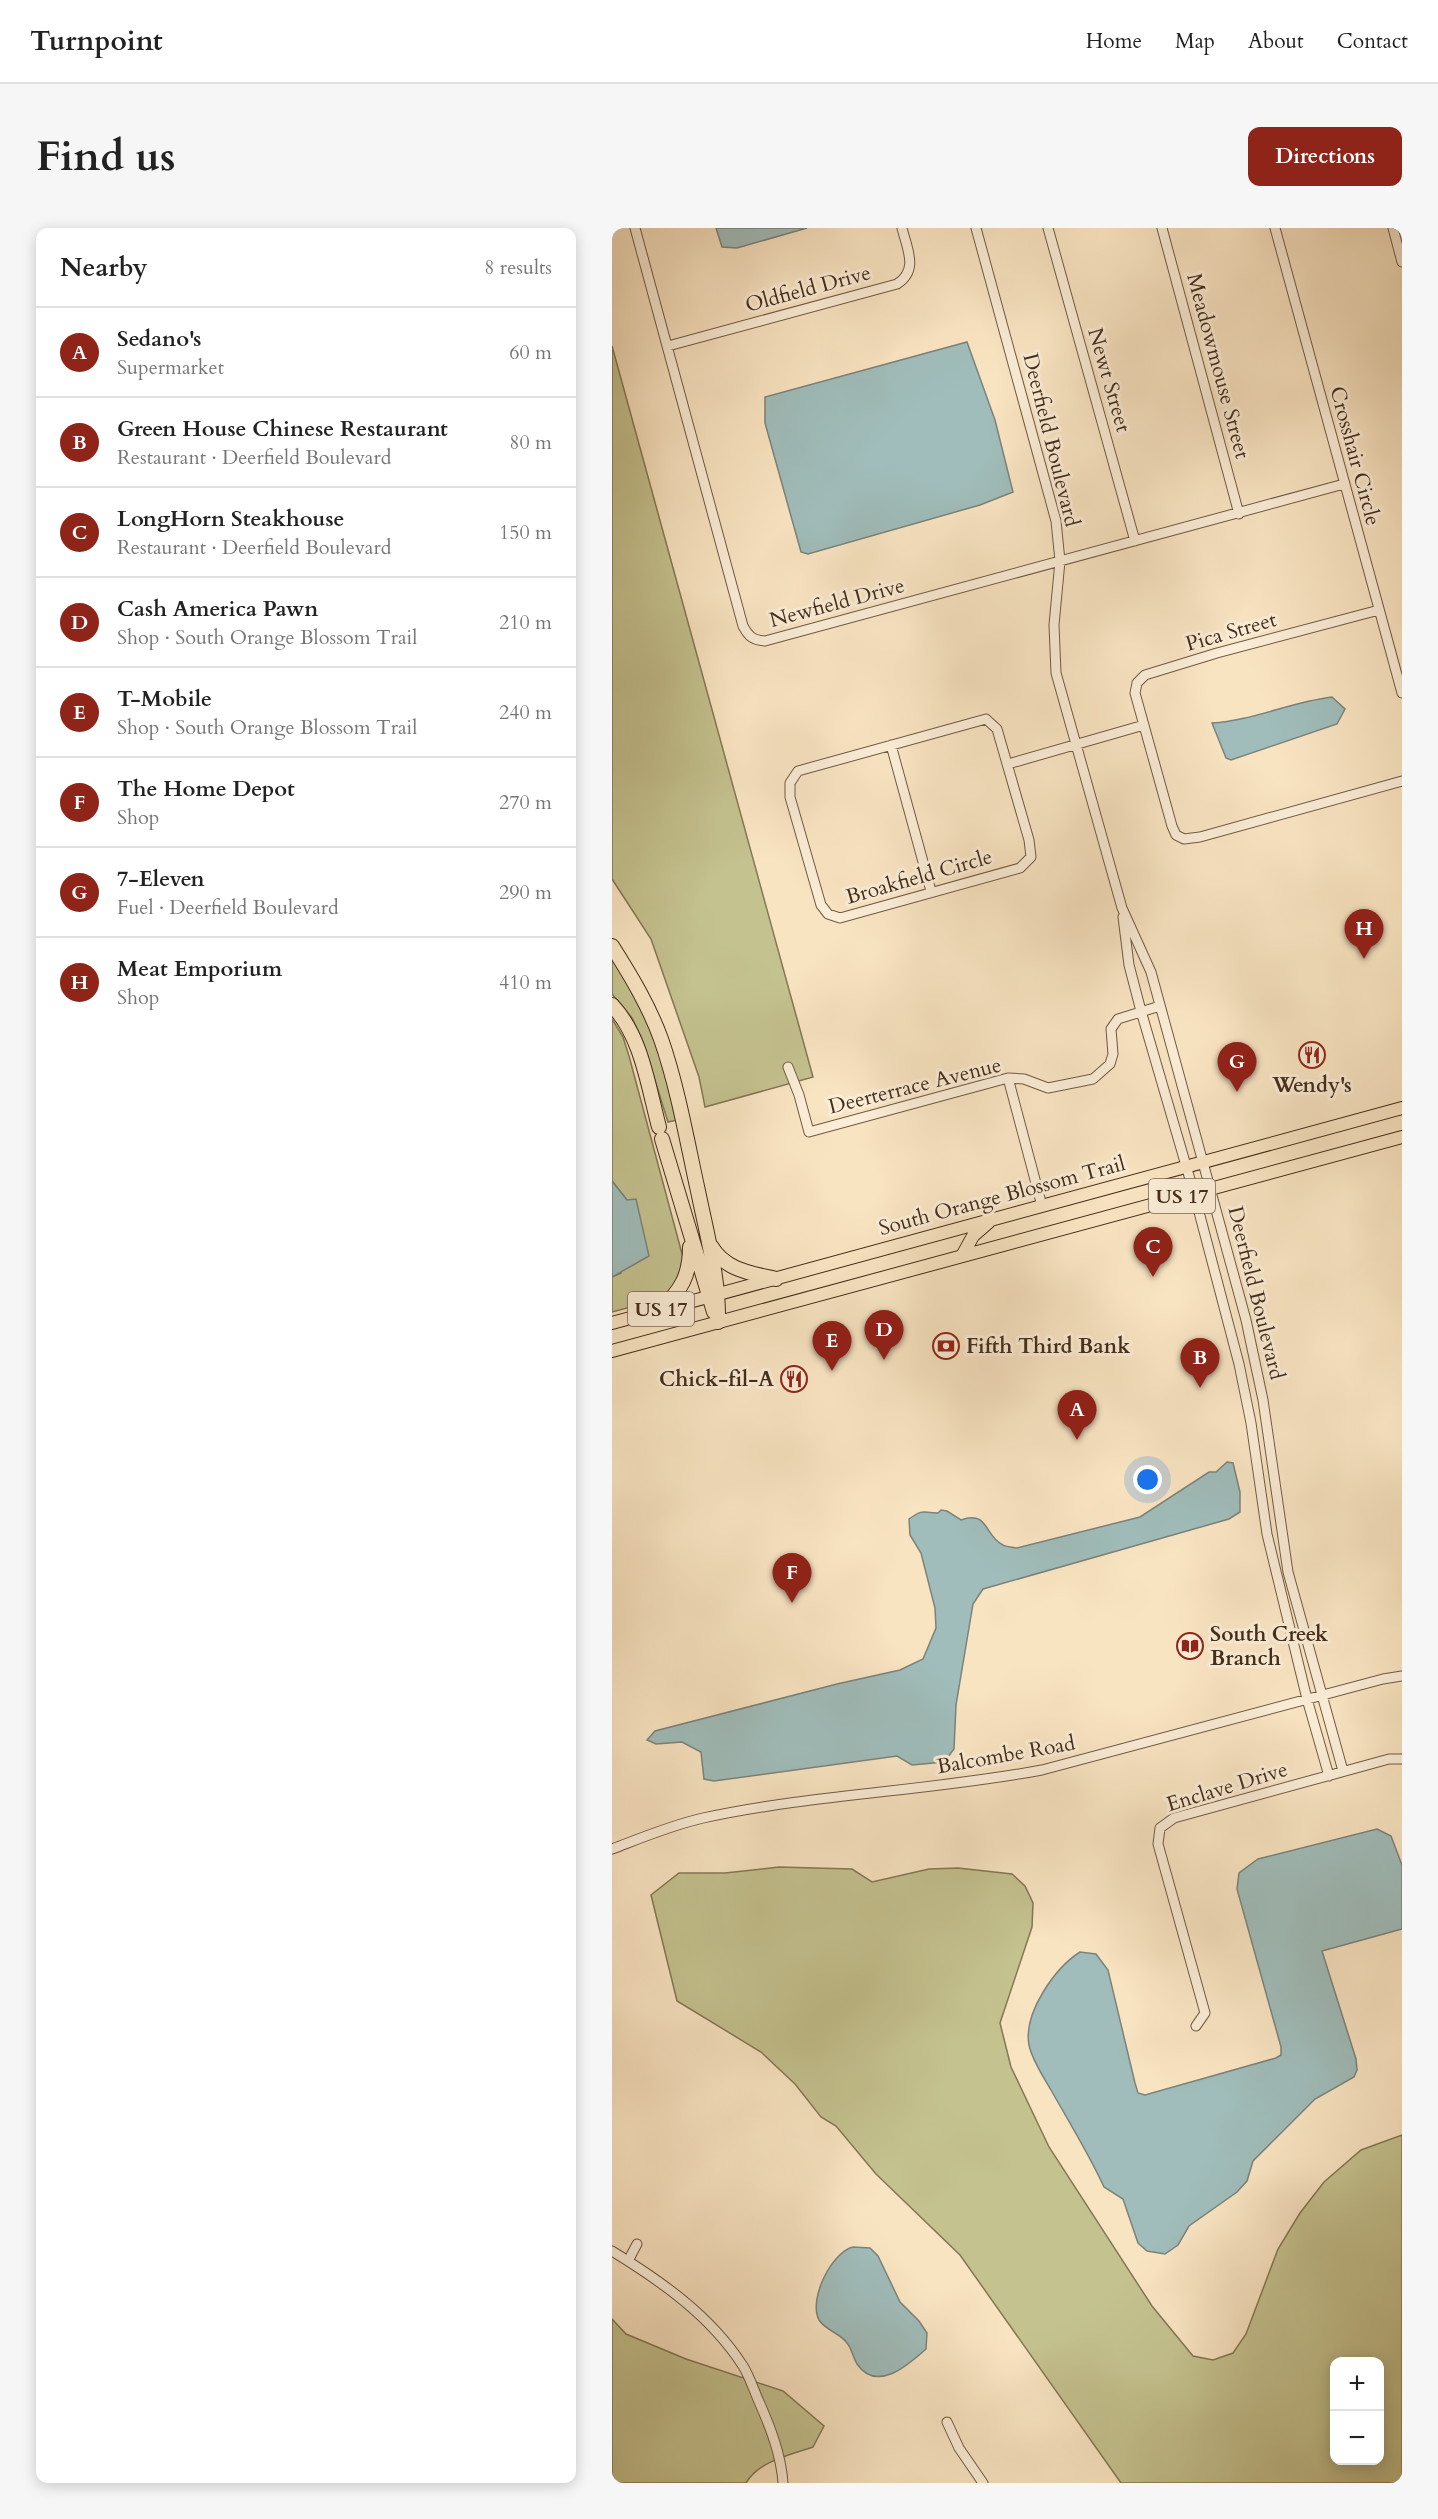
<!DOCTYPE html>
<html lang="en">
<head>
<meta charset="utf-8">
<style>
  body { margin:0; font-family:Cardo,serif; background:#f6f6f6; color:#222 }
  .controls { position:absolute; right:18px; bottom:18px; display:grid; overflow:hidden; border-radius:12px; box-shadow:0 3px 15px #0003 }
  .controls button { width:54px; height:54px; display:grid; place-items:center; padding:0; border:0; border-bottom:2px solid #e0e0e0; background:#fff; color:#222; font:30px sans-serif }
  .you { position:absolute; left:536px; top:1252px; width:21px; height:21px; margin:-15px; border:4px solid #fff; border-radius:50%; background:#1a73e8; box-shadow:0 0 0 9px #1a73e833 }
  .badge { display:grid; place-items:center; width:39px; height:39px; border-radius:50%; background:#8f2418; color:#fff; font-size:20px; font-weight:700 }
  .pin { position:absolute; translate:-50% -50px; filter:drop-shadow(0 2px 3px #0008) }
  .pin::after { content:''; position:absolute; top:32px; width:21px; height:18px; background:inherit; clip-path:polygon(0 0,100% 0,50% 100%) }
  .list { margin:0; padding:0; list-style:none }
  h2 { display:flex; justify-content:space-between; align-items:center; height:78px; margin:0; padding:0 24px; font-size:26px }
  h2 small { font-size:20px; font-weight:400; color:#767676 }
  .list li { display:grid; grid-template-columns:39px 1fr auto; gap:18px; align-items:center; box-sizing:border-box; height:90px; padding:0 24px; border-top:2px solid #e0e0e0 }
  .list b { display:block; font-size:22px; white-space:nowrap }
  .list p { margin:0; font-size:20px; white-space:nowrap; color:#767676 }
  .list em { font-size:20px; font-style:normal; color:#767676 }
  .map { position:relative; flex:none; width:790px; height:2255px; overflow:hidden; border-radius:12px }
  header { display:flex; align-items:center; gap:36px; box-sizing:border-box; height:84px; padding:0 30px; background:#fff; border-bottom:2px solid #e0e0e0 }
  header strong { font-size:28px }
  nav { display:flex; gap:33px; margin-inline-start:auto; font-size:21px }
  .intro { display:flex; align-items:center; justify-content:space-between; box-sizing:border-box; height:144px; padding:0 36px }
  h1 { margin:0; font-size:42px }
  .button { padding:15px 27px; border-radius:12px; background:#8f2418; color:#fff; font-size:21px; font-weight:700 }
  main { display:flex; gap:36px; padding:0 36px }
  aside { flex:1; background:#fff; border-radius:12px; box-shadow:0 3px 15px #0003 }
  .map>svg:first-child { display:block }
  .green { fill:#c4c28f; stroke:#847754; stroke-width:1.5; fill-rule:evenodd }
  .water { fill:#a0bdbb; stroke:#7b837b; stroke-width:1.5 }
  .lines { fill:none; stroke-linecap:round; stroke-linejoin:round }
  .minor-casing { stroke:#705a44; stroke-width:11 }
  .major-casing { stroke:#432c1a; stroke-width:14 }
  .highway-casing { stroke:#432c1a; stroke-width:16 }
  .minor { stroke:#fbedd7; stroke-width:9 }
  .major { stroke:#f9e4c2; stroke-width:12 }
  .highway { stroke:#f9e4c2; stroke-width:14 }
  .labels { text-anchor:middle; dominant-baseline:central; stroke-width:6; stroke-linejoin:round; paint-order:stroke }
  .shield { fill:#fbedd7; stroke:#7a6653; stroke-width:1.5 }
  .shield-label { font-size:20px; font-weight:bold; fill:#432c1a }
  .street-label { font-size:21px; fill:#432c1a; stroke:#fbedd7 }
  .poi-label { font-size:21px; font-weight:bold; fill:#432c1a; stroke:#fbedd7; text-anchor:start }
</style>
</head>
<body>
<header>
<strong>Turnpoint</strong>
<nav><a>Home</a><a>Map</a><a>About</a><a>Contact</a></nav>
</header>
<div class="intro"><h1>Find us</h1><a class="button">Directions</a></div>
<main>
<aside>
<h2>Nearby<small>8 results</small></h2>
<ul class="list">
<li><span class="badge">A</span><div><b>Sedano's</b><p>Supermarket</p></div><em>60 m</em></li>
<li><span class="badge">B</span><div><b>Green House Chinese Restaurant</b><p>Restaurant · Deerfield Boulevard</p></div><em>80 m</em></li>
<li><span class="badge">C</span><div><b>LongHorn Steakhouse</b><p>Restaurant · Deerfield Boulevard</p></div><em>150 m</em></li>
<li><span class="badge">D</span><div><b>Cash America Pawn</b><p>Shop · South Orange Blossom Trail</p></div><em>210 m</em></li>
<li><span class="badge">E</span><div><b>T-Mobile</b><p>Shop · South Orange Blossom Trail</p></div><em>240 m</em></li>
<li><span class="badge">F</span><div><b>The Home Depot</b><p>Shop</p></div><em>270 m</em></li>
<li><span class="badge">G</span><div><b>7-Eleven</b><p>Fuel · Deerfield Boulevard</p></div><em>290 m</em></li>
<li><span class="badge">H</span><div><b>Meat Emporium</b><p>Shop</p></div><em>410 m</em></li>
</ul>
</aside>
<div class="map">
<svg width="790" height="2255" viewBox="0 0 790 2255">
  <rect width="100%" height="100%" fill="#f9e4c2"/>
  <filter id="stains"><feTurbulence type="fractalNoise" baseFrequency=".00333" numOctaves="4"/><feColorMatrix values="0 0 0 0 .2 0 0 0 0 .09 0 0 0 0 .02 0 0 0 .5 -.17"/></filter>
  <radialGradient id="worn" r=".72"><stop offset=".6" stop-color="#630" stop-opacity="0"/><stop offset="1" stop-color="#630" stop-opacity=".3"/></radialGradient>
  <!-- green -->
  <path class="green" d="M0,118L201,849L93,879L87,849L39,711L0,651Z
    M0,725L12,744L48,821L65,892L56,894L30,811L20,790L0,766Z
    M0,791L11,809L17,828L73,1037L58,1066L45,1072L0,1084V1049L9,1045L15,972L0,953Z
    M167,1639L240,1641L260,1654L317,1641L346,1640L400,1646L413,1658L421,1675L420,1699L388,1795L399,1839L437,1919L540,2078L581,2128L601,2132L621,2125L634,2106L666,2021L688,1985L712,1954L749,1922L790,1907V2255H509L348,2027L264,1946L224,1898L209,1889L183,1856L149,1824L65,1773L39,1667L67,1645H113ZM722,2134H768V2232H722Z
    M0,2091L14,2106L74,2131L171,2163L212,2198L201,2219C178,2227 147,2233 134,2255H0Z"/>
  <!-- water -->
  <path class="water" d="M104,0H195L125,20L110,19Z
    M355,114L383,192L401,264L368,277L196,326L189,324L153,195V169Z
    M720,469L733,481L725,496L619,532L614,530L600,495C639,493 679,474 720,469Z
    M0,953L15,972L24,971L37,1028L0,1049Z
    M615,1234L621,1235L628,1264V1284L617,1291L371,1361L361,1376L344,1477L342,1521L332,1534L300,1537L285,1528L102,1553L92,1551L89,1524L70,1514L44,1516L35,1512L43,1503L225,1456L288,1442L311,1431L324,1400L323,1380L309,1325L298,1307L297,1291C313,1280 310,1285 326,1285L329,1282L335,1283L349,1292C377,1282 372,1308 391,1317C394,1319 401,1319 405,1320L528,1289L597,1244H604Z
    M765,1601L779,1608L790,1637V1701L710,1723L744,1831L745,1842L742,1849L703,1871L641,1933L635,1953L625,1964L577,1998L566,2017L553,2026L535,2023L526,2015L511,1971L492,1959C477,1926 457,1894 439,1862C431,1848 420,1832 417,1817C411,1785 443,1740 468,1724L484,1726L496,1742L523,1855L526,1865L533,1867L664,1830L669,1827V1819L625,1661L627,1645L646,1631Z
    M241,2019L258,2020L266,2028L288,2074L307,2093L315,2105L314,2121C296,2137 265,2165 245,2136C241,2129 240,2121 235,2115C228,2105 213,2102 207,2092C196,2071 220,2024 241,2019Z"/>
  <g class="lines">
    <defs>
      <path id="minor" d="M23,0L131,398C137,409 141,412 153,413L732,256
        M364,0L444,293L448,333L442,397L444,445L510,680L539,744L634,1092L651,1172L676,1344L731,1543
        M436,0L523,313
        M550,0L627,286
        M663,0L790,465
        M781,0L790,34
        M56,118L285,56C307,42 295,21 290,0
        M767,382L605,425L533,447L525,455L523,465L560,598L564,607L572,611L588,609L790,553
        M374,491L385,501L417,612L419,629L408,640L228,690L216,686L209,677L178,569V555L186,543Z
        M279,517L319,663
        M396,536L532,497
        M511,689L517,737L529,783L582,965L627,1136L639,1195L655,1306L695,1471L717,1548
        M176,839L187,867L197,904L396,850L412,851L436,860L481,851L498,836L501,826L499,801L506,791L548,778
        M396,850L430,978
        M0,1621C29,1610 60,1597 91,1590C202,1566 318,1563 430,1542L771,1451L790,1448
        M584,1798L593,1785L546,1616L548,1600L562,1590L777,1531H790
        M0,2023C49,2053 99,2088 131,2138C138,2149 142,2163 148,2176C159,2201 169,2227 171,2255
        M16,2033L25,2016
        M335,2194L347,2220L371,2255"/>
      <path id="major" d="M350,1028L361,1008L377,994
        M0,1095L790,880
        M0,1123L790,909"/>
      <path id="highway" d="M0,718C19,748 37,778 49,811C66,860 75,913 86,963C95,1007 107,1050 106,1094
        M0,777C30,809 36,858 47,899
        M50,911L102,1084
        M99,1018C113,1042 138,1045 164,1051
        M47,1082C69,1064 78,1047 78,1019"/>
    </defs>
    <!-- minor casing -->
    <use href="#minor" class="minor-casing"/>
    <!-- major casing -->
    <use href="#major" class="major-casing"/>
    <!-- highway casing -->
    <use href="#highway" class="highway-casing"/>
    <!-- minor -->
    <use href="#minor" class="minor"/>
    <!-- major -->
    <use href="#major" class="major"/>
    <!-- highway -->
    <use href="#highway" class="highway"/>
  </g>
  <!-- icons -->
  <defs>
    <symbol id="restaurant-ring" viewBox="-11 -11 22 22"><circle r="9.5" fill="#fbedd7" stroke="#8f2418" stroke-width="1.5"/><path d="M-5-6h1v4h1v-4h1v4h1v-4h1v5L-1.5 .5V6h-2V.5L-5-1ZM5-6V6H3V1.5H1.5Q1.5-4 5-6Z" fill="#8f2418"/></symbol>
    <symbol id="bank-ring" viewBox="-11 -11 22 22"><circle r="9.5" fill="#fbedd7" stroke="#8f2418" stroke-width="1.5"/><path d="M-6-4H6V4H-6ZM0-2.3a2.3 2.3 0 1 0 0 4.6a2.3 2.3 0 1 0 0-4.6Z" fill="#8f2418"/></symbol>
    <symbol id="library-ring" viewBox="-11 -11 22 22"><circle r="9.5" fill="#fbedd7" stroke="#8f2418" stroke-width="1.5"/><path d="M-6-4Q-3-5.5-.7-3.5V5Q-3 3-6 4ZM6-4Q3-5.5 .7-3.5V5Q3 3 6 4Z" fill="#8f2418"/></symbol>
  </defs>
  <g fill-rule="evenodd">
    <use href="#restaurant-ring" x="685" y="812" width="30" height="30"/>
    <use href="#bank-ring" x="319" y="1103" width="30" height="30"/>
    <use href="#restaurant-ring" x="167" y="1136" width="30" height="30"/>
    <use href="#library-ring" x="563" y="1403" width="30" height="30"/>
  </g>
  <g class="labels">
    <!-- shield labels -->
    <g class="shield">
      <rect x="537" y="951" width="66" height="34" rx="4.5"/>
      <rect x="16" y="1064" width="66" height="34" rx="4.5"/>
    </g>
    <g class="shield-label">
      <text x="570" y="968">US 17</text>
      <text x="49" y="1081">US 17</text>
    </g>
    <!-- street labels -->
    <g class="street-label">
      <text transform="translate(196 61) rotate(-15)">Oldfield Drive</text>
      <text transform="translate(606 138) rotate(75)">Meadowmouse Street</text>
      <text transform="translate(497 152) rotate(74)">Newt Street</text>
      <text transform="translate(439 212) rotate(76)">Deerfield Boulevard</text>
      <text transform="translate(743 228) rotate(75)">Crosshair Circle</text>
      <text transform="translate(225 375) rotate(-15)">Newfield Drive</text>
      <text transform="translate(619 404) rotate(-16)">Pica Street</text>
      <text transform="translate(307 649) rotate(-16)">Broakfield Circle</text>
      <text transform="translate(303 858) rotate(-14)">Deerterrace Avenue</text>
      <text transform="translate(390 968) rotate(-15)">South Orange Blossom Trail</text>
      <text transform="translate(644 1065) rotate(76)">Deerfield Boulevard</text>
      <text transform="translate(394 1527) rotate(-10)">Balcombe Road</text>
      <text transform="translate(615 1559) rotate(-17)">Enclave Drive</text>
    </g>
    <!-- poi labels -->
    <g class="poi-label">
      <text x="700" y="857" text-anchor="middle">Wendy's</text>
      <text x="354" y="1118">Fifth Third Bank</text>
      <text x="162" y="1151" text-anchor="end">Chick-fil-A</text>
      <text x="598" y="1406">South Creek<tspan x="598" dy="24">Branch</tspan></text>
    </g>
  </g>
  <rect width="100%" height="100%" filter="url(#stains)"/>
  <rect width="100%" height="100%" fill="url(#worn)"/>
</svg>
<div class="controls">
<button>+</button>
<button>−</button>
</div>
<div class="you"></div>
<div class="pin badge" style="left:465px;top:1212px">A</div>
<div class="pin badge" style="left:588px;top:1160px">B</div>
<div class="pin badge" style="left:541px;top:1049px">C</div>
<div class="pin badge" style="left:272px;top:1132px">D</div>
<div class="pin badge" style="left:220px;top:1143px">E</div>
<div class="pin badge" style="left:180px;top:1375px">F</div>
<div class="pin badge" style="left:625px;top:864px">G</div>
<div class="pin badge" style="left:752px;top:731px">H</div>
</div>
</main>
</body>
</html>
